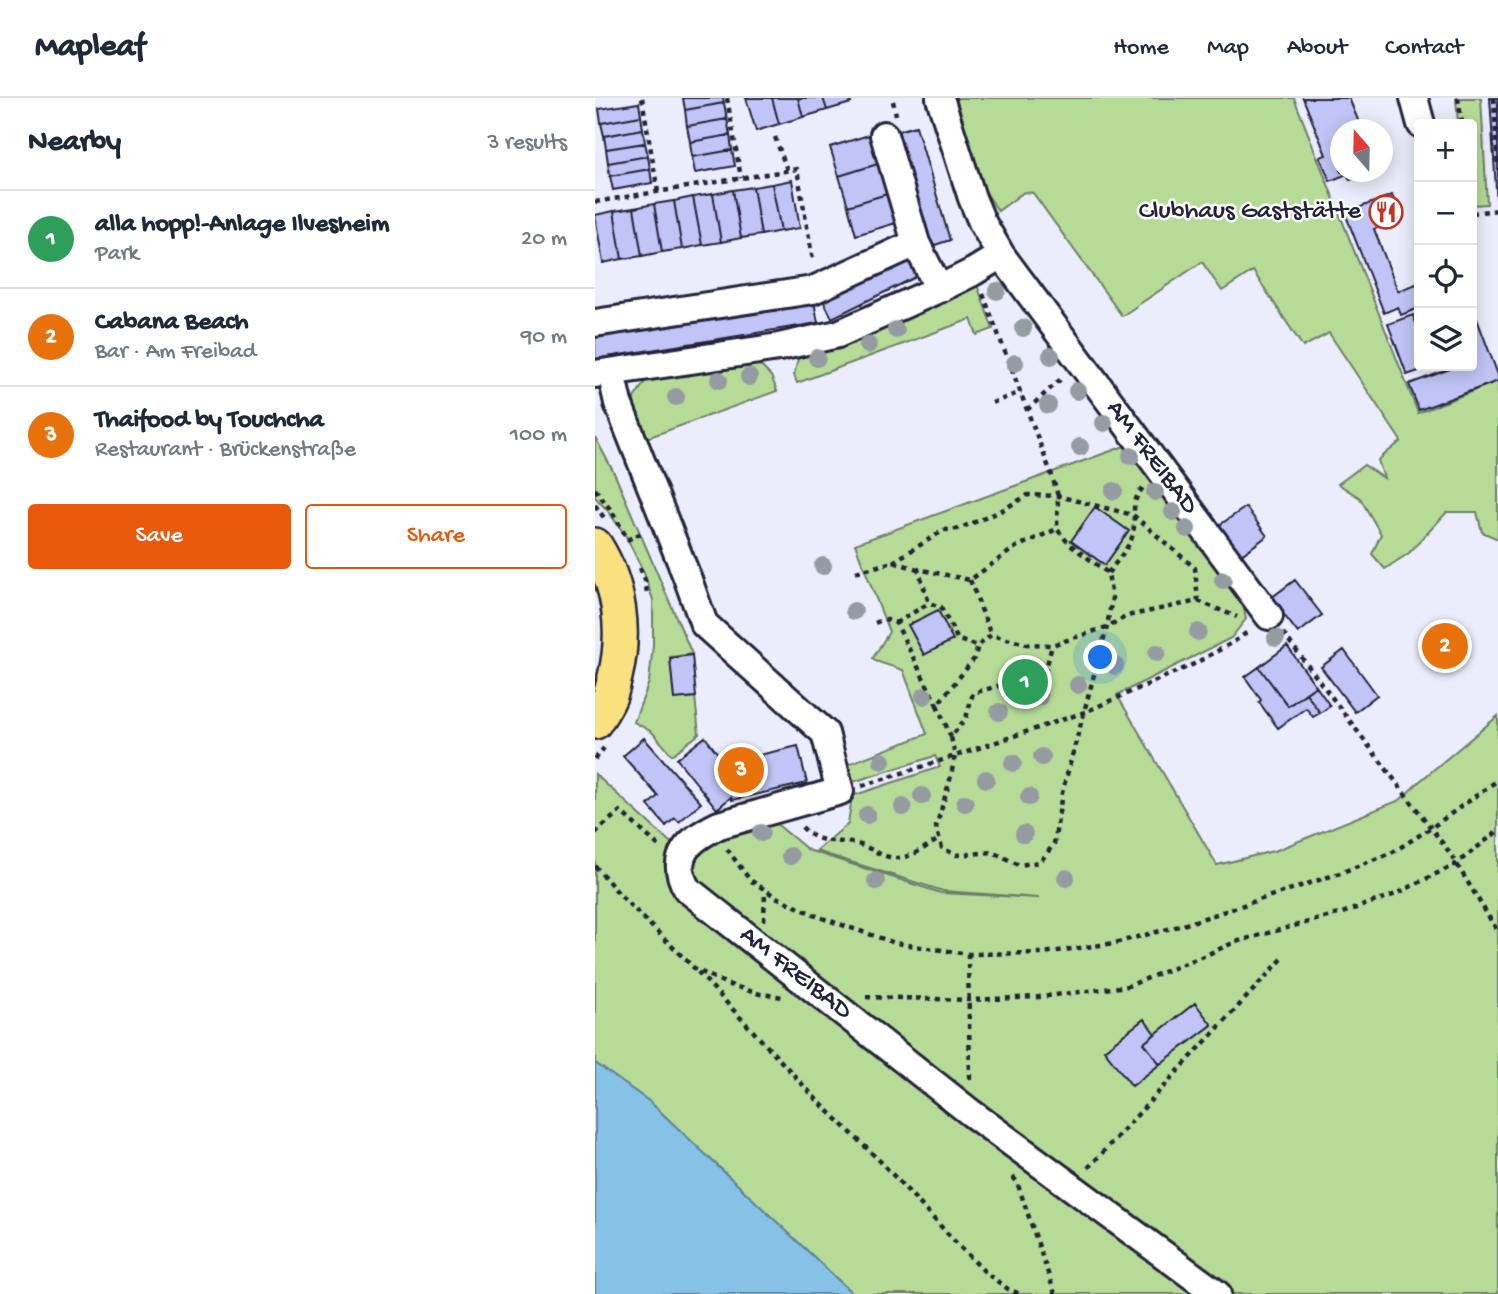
<!DOCTYPE html>
<html lang="en">
<head>
<meta charset="utf-8">
<style>
  body { margin:0; font-family:"Gochi Hand",sans-serif; background:#f6f6f7; color:#1f2937 }
  .controls { position:absolute; right:21px; top:21px; display:grid; overflow:hidden; border-radius:7px; box-shadow:0 4px 18px #0003 }
  .controls button { width:63px; height:63px; display:grid; place-items:center; padding:0; border:0; border-bottom:2px solid #e0e1e3; background:#fff; color:#1f2937; font:35px sans-serif }
  .compass { position:absolute; left:735px; top:21px; width:63px; height:63px; border-radius:50%; background:#fff; box-shadow:0 4px 18px #0003; rotate:340deg }
  .you { position:absolute; left:506px; top:560px; width:24px; height:24px; margin:-18px; border:5px solid #fff; border-radius:50%; background:#1a73e8; box-shadow:0 0 0 10px #1a73e833 }
  .badge { display:grid; place-items:center; width:46px; height:46px; border-radius:50%; background:#ea580c; color:#fff; font-size:23px; font-weight:700 }
  .pin { position:absolute; translate:-50% -50%; border:4px solid #fff; box-shadow:0 2px 7px #0006 }
  .list { margin:0; padding:0; list-style:none }
  h2 { display:flex; justify-content:space-between; align-items:center; height:91px; margin:0; padding:0 28px; font-size:30px }
  h2 small { font-size:23px; font-weight:400; color:#747a83 }
  .list li { display:grid; grid-template-columns:46px 1fr auto; gap:21px; align-items:center; box-sizing:border-box; height:98px; padding:0 28px; border-top:2px solid #e0e1e3 }
  .list b { display:block; font-size:26px; white-space:nowrap }
  .list p { margin:0; font-size:23px; white-space:nowrap; color:#747a83 }
  .list em { font-size:23px; font-style:normal; color:#747a83 }
  .actions { display:flex; gap:14px; padding:21px 28px }
  .actions a { flex:1; padding:16px 0; border:2px solid #ea580c; border-radius:7px; text-align:center; font-size:24px; color:#ea580c }
  .actions .main { background:#ea580c; color:#fff }
  .icon { flex:none; width:38px; height:38px; fill:none; stroke:currentColor; stroke-width:2; stroke-linecap:round; stroke-linejoin:round }
  .map { position:relative; flex:none; width:903px; height:1196px; overflow:hidden }
  header { display:flex; align-items:center; gap:42px; box-sizing:border-box; height:98px; padding:0 35px; background:#fff; border-bottom:2px solid #e0e1e3 }
  header strong { font-size:33px }
  nav { display:flex; gap:38px; margin-inline-start:auto; font-size:24px }
  main { display:flex }
  aside { flex:1; background:#fff }
  .map>svg:first-child { display:block }
  .green { fill:#b6db97; stroke:#6c7e69; stroke-width:2 }
  .water { fill:#86c2e6; stroke:#5e82a2; stroke-width:2 }
  .building { fill:#c0c4f6; stroke:#22223b; stroke-width:2 }
  .lines { fill:none; stroke-linecap:round; stroke-linejoin:round }
  .minor-casing { stroke:#22223b; stroke-width:32 }
  .major-casing { stroke:#22223b; stroke-width:38 }
  .path { stroke:#22223b; stroke-width:4.5; stroke-dasharray:5 5; stroke-linecap:butt }
  .minor { stroke:#fff; stroke-width:26 }
  .major { stroke:#fae180; stroke-width:33 }
  .tree { fill:#959ca1 }
  .labels { text-anchor:middle; dominant-baseline:central; stroke-width:5; stroke-linejoin:round; paint-order:stroke }
  .poi-label { font-size:26px; fill:#22223b; stroke:#fff; text-anchor:end }
  .street-label { font-size:26px; fill:#22223b; stroke:#fff }
</style>
</head>
<body>
<header>
<strong>Mapleaf</strong>
<nav><a>Home</a><a>Map</a><a>About</a><a>Contact</a></nav>
</header>
<main>
<aside>
<h2>Nearby<small>3 results</small></h2>
<ul class="list">
<li><span class="badge" style="background:#2e9e5b">1</span><div><b>alla hopp!-Anlage Ilvesheim</b><p>Park</p></div><em>20 m</em></li>
<li><span class="badge" style="background:#e8710a">2</span><div><b>Cabana Beach</b><p>Bar · Am Freibad</p></div><em>90 m</em></li>
<li><span class="badge" style="background:#e8710a">3</span><div><b>Thaifood by Touchcha</b><p>Restaurant · Brückenstraße</p></div><em>100 m</em></li>
</ul>
<div class="actions"><a class="main">Save</a><a>Share</a></div>
</aside>
<div class="map">
<svg width="903" height="1196" viewBox="0 0 903 1196">
  <rect width="100%" height="100%" fill="#ecedfc"/>
  <filter id="ink" filterUnits="userSpaceOnUse"><feTurbulence type="fractalNoise" baseFrequency=".0143" numOctaves="2"/><feDisplacementMap in="SourceGraphic" scale="14" xChannelSelector="R" yChannelSelector="G"/><feConvolveMatrix kernelMatrix="1 2 1 2 8 2 1 2 1" color-interpolation-filters="sRGB"/></filter>
  <g filter="url(#ink)">
    <!-- green -->
    <path class="green" d="M357,0H699L823,315L903,283V441L887,434L882,414H852L814,455L790,471L777,456L786,436L765,400L743,386L769,367L789,380L783,362L806,343L734,235L708,249L658,173L627,193L607,164L527,218L438,95L429,94L403,113L383,82Z
      M861,0H886L892,106L877,107V26H863Z
      M382,187L398,231L382,237L376,221L202,285L199,277L203,261L274,236Z
      M161,263L176,278L182,293L49,341L40,316L39,300L52,281Z
      M0,339L20,377L97,556L75,559L79,601L100,599L104,636L77,657L57,634L39,624L54,584L58,547V502L49,475L31,438L12,412L0,399Z
      M538,345L646,498L651,521L636,540L522,597L622,767L682,752L805,702L825,683L903,618V1196H258L55,1004L0,965V676L97,764L112,743L177,722L213,752L346,795L444,800L348,793L221,753L253,726L257,698L345,669L340,658L258,684L253,666L332,636L308,572L280,563L278,560L294,534L260,446Z"/>
    <!-- water -->
    <path class="water" d="M0,965L55,1004L258,1196H0Z"/>
    <!-- building -->
    <path class="building" d="M88,0H128L129,5L90,12Z
      M151,0H177L184,26L161,33Z
      M177,0H203L208,19L184,26Z
      M203,0H228L232,12L208,19Z
      M228,0H254L256,5L232,12Z
      M708,0H754L767,32H746V74H776L755,82L752,76L735,83L725,59L731,57Z
      M895,0H903V106H902Z
      M44,5L46,18L6,25L4,11Z
      M129,5L132,21L92,28L90,12Z
      M46,18L48,31L9,38L6,25Z
      M132,21L135,37L95,44L92,28Z
      M321,28L355,142L334,149L299,34Z
      M48,31L50,45L11,51L9,38Z
      M277,36L286,65L244,78L235,49Z
      M135,37L137,52L97,59L95,44Z
      M50,45L53,58L13,65L11,51Z
      M137,52L140,68L100,75L97,59Z
      M53,58L55,71L15,78L13,65Z
      M286,65L295,95L253,108L244,78Z
      M55,71L57,85L18,92L15,78Z
      M197,82L205,130L186,133L177,86Z
      M177,86L186,133L166,137L158,89Z
      M158,89L166,137L146,140L138,92Z
      M138,92L146,140L126,144L118,96Z
      M295,95L304,124L261,137L253,108Z
      M118,96L126,144L107,147L98,99Z
      M797,97L806,121L779,131L803,193L824,185V210L806,217L803,209L789,215L750,115Z
      M98,99L107,147L87,151L79,103Z
      M79,103L87,151L67,154L59,106Z
      M59,106L67,154L47,158L39,110Z
      M39,110L47,158L27,161L19,113Z
      M19,113L27,161L8,165L0,117Z
      M315,157L325,177L237,220L227,200Z
      M219,203L223,225L0,261V238Z
      M818,217L824,233V268H838L812,277L793,226Z
      M882,221L903,277V283L824,312L814,286L863,268H877V223Z
      M500,409L534,433L510,467L476,443Z
      M651,409L672,438L645,458L623,428Z
      M700,482L727,517L703,535L676,500Z
      M343,512L358,542L329,557L313,527Z
      M692,548L721,588L693,608L664,569Z
      M749,552L782,597L760,614L726,569Z
      M97,557L101,599L79,601L75,560Z
      M664,569L693,608L711,595L725,615L718,619L711,610L683,630L664,604L666,602L650,579Z
      M721,588L735,608L725,615L711,595Z
      M110,639L130,665L203,648L212,685L137,702L136,699L122,711L82,661Z
      M49,640L106,705L84,724L80,720L71,728L53,707L63,698L28,658Z
      M600,905L617,927L565,966L549,945Z
      M549,921L560,936L549,945L565,966L537,988L509,952Z"/>
    <g class="lines">
      <defs>
        <path id="minor" d="M345,0L377,100L387,124L406,157L674,518
          M819,0L826,26
          M289,37L321,145
          M0,225L218,192L321,145L344,191
          M16,274L23,305L92,479L109,526L230,635L245,693L124,727C95,741 73,758 92,791L376,1015L622,1196
          M0,276L184,249L243,236L344,191L378,174L406,157"/>
        <path id="major" d="M0,447C25,486 31,534 20,579C18,586 17,594 14,600C10,609 5,616 0,624"/>
      </defs>
      <!-- minor casing -->
      <use href="#minor" class="minor-casing"/>
      <!-- major casing -->
      <use href="#major" class="major-casing"/>
      <!-- path -->
      <path class="path" d="M47,0L63,94
        M132,0L146,80
        M863,0L867,26
        M899,0L903,70
        M298,3L301,17
        M180,39L192,72
        M0,104L202,71L217,157L220,164
        M877,115L903,112
        M388,196L456,375L463,398L462,431L474,446L513,475L517,500L512,529L467,695L459,746L445,764L424,767L398,754L361,757L347,750L341,729L355,682L360,658L356,639L371,620L378,595L450,575L457,547
        M397,305L426,294
        M432,312L468,279
        M0,391L18,415L33,442
        M0,407L10,421
        M32,442L49,434
        M298,464L349,432L363,431L404,414L433,397L463,398L538,417L600,470L603,503L532,518L512,529L457,547L431,546L396,537L383,548L363,542L346,509L334,505L323,471L375,482L421,449L462,431
        M45,470L50,482L52,495
        M261,474L298,464L323,471
        M513,475C521,464 531,453 536,442C544,424 531,405 550,388
        M375,482L396,537
        M603,503L642,519
        M280,525L289,521L301,525L342,607
        M301,525L334,505
        M688,535L855,755L903,834
        M356,639L342,607L379,561L383,548
        M0,661L9,650
        M267,688L360,658L490,614L597,567L637,545L654,533
        M207,729C222,746 238,742 258,745C277,748 289,764 310,759C321,756 334,747 344,741
        M0,735L25,713L65,749
        M132,751L155,782L181,799L224,819L300,845L373,856L448,855L520,845L588,827L745,775L798,754L836,730L903,682
        M0,768L26,798L100,871L132,886L165,896L189,899
        M169,823L170,793
        M373,856L375,985
        M103,874L222,1002L285,1063L366,1150L391,1175L413,1191L425,1196
        M271,899L375,902L444,899L533,888L611,857L640,844L747,815L801,796L861,766L903,733
        M493,1070L688,860
        M418,1079L422,1084L460,1196"/>
      <!-- minor -->
      <use href="#minor" class="minor"/>
      <!-- major -->
      <use href="#major" class="major"/>
    </g>
    <!-- trees -->
    <g class="tree">
      <circle cx="402" cy="193" r="9"/>
      <circle cx="428" cy="230" r="9"/>
      <circle cx="301" cy="232" r="9"/>
      <circle cx="273" cy="247" r="9"/>
      <circle cx="456" cy="258" r="9"/>
      <circle cx="222" cy="260" r="9"/>
      <circle cx="420" cy="265" r="9"/>
      <circle cx="154" cy="279" r="9"/>
      <circle cx="124" cy="282" r="9"/>
      <circle cx="482" cy="293" r="9"/>
      <circle cx="81" cy="299" r="9"/>
      <circle cx="453" cy="307" r="9"/>
      <circle cx="509" cy="325" r="9"/>
      <circle cx="485" cy="349" r="9"/>
      <circle cx="536" cy="358" r="9"/>
      <circle cx="519" cy="393" r="9"/>
      <circle cx="560" cy="394" r="9"/>
      <circle cx="578" cy="414" r="9"/>
      <circle cx="592" cy="431" r="9"/>
      <circle cx="228" cy="468" r="9"/>
      <circle cx="628" cy="482" r="9"/>
      <circle cx="259" cy="513" r="9"/>
      <circle cx="603" cy="534" r="9"/>
      <circle cx="681" cy="540" r="9"/>
      <circle cx="562" cy="555" r="9"/>
      <circle cx="520" cy="568" r="9"/>
      <circle cx="483" cy="587" r="9"/>
      <circle cx="329" cy="598" r="9"/>
      <circle cx="444" cy="599" r="9"/>
      <circle cx="404" cy="614" r="9"/>
      <circle cx="447" cy="659" r="9"/>
      <circle cx="287" cy="663" r="9"/>
      <circle cx="418" cy="665" r="9"/>
      <circle cx="391" cy="681" r="9"/>
      <circle cx="327" cy="698" r="9"/>
      <circle cx="434" cy="699" r="9"/>
      <circle cx="370" cy="705" r="9"/>
      <circle cx="308" cy="709" r="9"/>
      <circle cx="272" cy="717" r="9"/>
      <circle cx="166" cy="735" r="9"/>
      <circle cx="429" cy="736" r="9"/>
      <circle cx="195" cy="758" r="9"/>
      <circle cx="471" cy="780" r="9"/>
      <circle cx="281" cy="783" r="9"/>
    </g>
  </g>
  <!-- icons -->
  <defs>
    <symbol id="restaurant-ring" viewBox="-11 -11 22 22"><circle r="9.5" fill="#fff" stroke="#c8321e" stroke-width="1.5"/><path d="M-5-6h1v4h1v-4h1v4h1v-4h1v5L-1.5 .5V6h-2V.5L-5-1ZM5-6V6H3V1.5H1.5Q1.5-4 5-6Z" fill="#c8321e"/></symbol>
  </defs>
  <g fill-rule="evenodd">
    <use href="#restaurant-ring" x="772" y="95" width="38" height="38"/>
  </g>
  <g class="labels">
    <!-- poi labels -->
    <g class="poi-label">
      <text x="766" y="114">Clubhaus Gaststätte</text>
    </g>
    <!-- street labels -->
    <g class="street-label">
      <text transform="translate(556 360) rotate(53)">AM FREIBAD</text>
      <text transform="translate(200 876) rotate(38)">AM FREIBAD</text>
    </g>
  </g>
</svg>
<div class="controls">
<button>+</button>
<button>−</button>
<button><svg class="icon" aria-label="locate" viewBox="0 0 24 24"><circle cx="12" cy="12" r="6"/><path d="M12 2v4M12 18v4M2 12h4M18 12h4"/></svg></button>
<button><svg class="icon" aria-label="layers" viewBox="0 0 24 24"><path d="M12 4l9 5-9 5-9-5zM3 14l9 5 9-5"/></svg></button>
</div>
<svg class="compass" viewBox="-18 -18 36 36"><path d="M0-13l5 13h-10z" fill="#e53935"/><path d="M0 13l5-13h-10z" fill="#747a83"/></svg>
<div class="you"></div>
<div class="pin badge" style="left:430px;top:584px;background:#2e9e5b">1</div>
<div class="pin badge" style="left:850px;top:548px;background:#e8710a">2</div>
<div class="pin badge" style="left:146px;top:672px;background:#e8710a">3</div>
</div>
</main>
</body>
</html>
